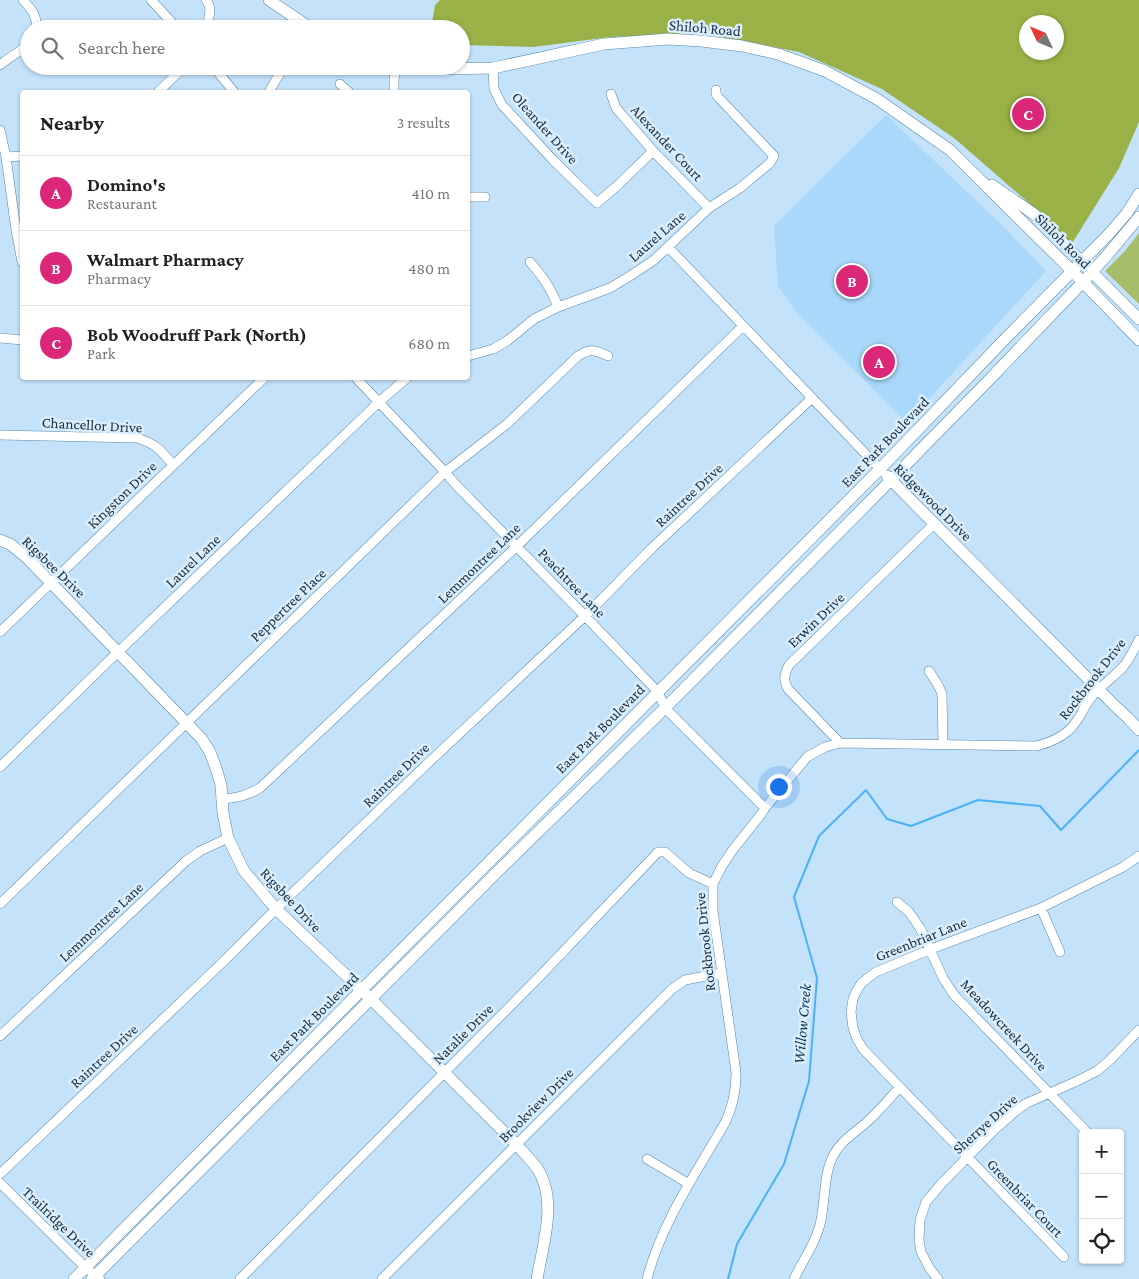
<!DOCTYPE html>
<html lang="en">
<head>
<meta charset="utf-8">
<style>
  body { margin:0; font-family:"Crimson Pro",serif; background:#f2f2f2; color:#222 }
  .controls { position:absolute; right:15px; bottom:15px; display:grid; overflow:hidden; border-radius:5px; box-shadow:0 1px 4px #0004 }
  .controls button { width:45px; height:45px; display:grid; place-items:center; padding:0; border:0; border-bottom:1px solid #e0e0e0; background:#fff; color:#222; font:25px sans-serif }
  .compass { position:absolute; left:1019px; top:15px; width:45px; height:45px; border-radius:50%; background:#fff; box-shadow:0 1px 4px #0004; rotate:314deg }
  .you { position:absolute; left:778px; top:786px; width:18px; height:18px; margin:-12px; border:4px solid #fff; border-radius:50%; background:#1a73e8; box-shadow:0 0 0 8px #1a73e833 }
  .badge { display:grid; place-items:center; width:32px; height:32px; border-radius:50%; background:#db2777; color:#fff; font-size:16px; font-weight:700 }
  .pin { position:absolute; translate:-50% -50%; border:2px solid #fff; box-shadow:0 1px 5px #0006 }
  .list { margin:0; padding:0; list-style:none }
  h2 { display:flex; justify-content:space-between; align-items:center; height:65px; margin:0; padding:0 20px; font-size:21px }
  h2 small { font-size:16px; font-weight:400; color:#767676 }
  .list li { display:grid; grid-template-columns:32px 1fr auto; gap:15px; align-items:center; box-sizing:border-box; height:75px; padding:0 20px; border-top:1px solid #e0e0e0 }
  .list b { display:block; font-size:19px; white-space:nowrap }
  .list p { margin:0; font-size:16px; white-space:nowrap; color:#767676 }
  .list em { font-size:16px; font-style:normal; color:#767676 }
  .icon { flex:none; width:28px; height:28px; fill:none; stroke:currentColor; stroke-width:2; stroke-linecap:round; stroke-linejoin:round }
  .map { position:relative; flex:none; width:1139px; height:1279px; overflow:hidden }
  .search { position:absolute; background:#fff; box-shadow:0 1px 4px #0004; left:20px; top:20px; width:450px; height:55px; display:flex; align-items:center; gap:12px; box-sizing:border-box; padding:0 18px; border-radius:28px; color:#767676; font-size:19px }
  .panel { position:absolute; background:#fff; box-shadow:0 1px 4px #0004; left:20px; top:90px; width:450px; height:290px; border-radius:5px }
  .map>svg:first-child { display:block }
  .built { fill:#aad8fb }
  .green { fill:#a6bc68 }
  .forest { fill:#99b146; fill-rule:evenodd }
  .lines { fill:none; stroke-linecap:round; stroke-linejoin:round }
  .stream { stroke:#4ab2f5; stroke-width:2 }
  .street-casing { stroke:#5687aa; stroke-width:10 }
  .secondary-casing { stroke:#5687aa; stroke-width:12 }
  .street { stroke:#fff; stroke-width:9 }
  .secondary { stroke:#fff; stroke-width:11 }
  .labels { text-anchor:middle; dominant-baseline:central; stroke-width:5; stroke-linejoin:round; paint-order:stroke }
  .street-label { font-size:15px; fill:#192d3c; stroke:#daeefe }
  .water-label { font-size:16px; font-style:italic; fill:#083550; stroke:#daeefe }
</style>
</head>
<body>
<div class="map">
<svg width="1139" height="1279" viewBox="0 0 1139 1279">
  <rect width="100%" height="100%" fill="#c4e2f9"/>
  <!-- built -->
  <path class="built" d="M886,115L1000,223L1046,271L907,423L797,313L778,286L774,226Z"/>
  <!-- green -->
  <path class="green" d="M1139,233V304L1105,271L1125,251Z"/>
  <!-- forest -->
  <path class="forest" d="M440,0H1139V122L1119,168L1071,245L1030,204L954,138L882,89L799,52L706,34L610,37L533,47L461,45V29H431L435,5ZM1026,22H1056V52H1026Z"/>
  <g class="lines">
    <!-- stream -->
    <path class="stream" d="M728,1279L737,1244L784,1164L809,1081L817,978L794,897L819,836L866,790L887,819L911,826L978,800L1040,806L1061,830L1139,750"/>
    <defs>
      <path id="street" d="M23,0C31,9 38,16 36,29
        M151,0L178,29
        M206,0C215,13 205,15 210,29
        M0,65C9,57 21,52 29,43
        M213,66L234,92
        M267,66L280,73L270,90
        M493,68L494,89L502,105L553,160L597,203L618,185L653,151
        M340,84L349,92
        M158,92L185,66
        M394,92V80L396,66
        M611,94L616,108L653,151L709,208
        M0,130L6,157L16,230L22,262
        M6,157L22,156
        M468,197H485
        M668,247L880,469
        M530,262C543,277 551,288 558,307
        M0,338L22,340
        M468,356L493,349L507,341L534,319L558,307L610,288L630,276L654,260L709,208L740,188L770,163L774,156L719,98L716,94V90
        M356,378L445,472L457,486L585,616L658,692L665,708L765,808
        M0,435L137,438C156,444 161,450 173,465
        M0,632L264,378
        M929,671L938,685L942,694L943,744
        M840,743L788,689C783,679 784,675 789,665L934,524
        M0,767L118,652L380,401L407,378
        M221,799C237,798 246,796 260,788L517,546L743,326
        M897,902L909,912L920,928L943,978L954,995L1088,1133
        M0,904L445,472L507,424L578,356C590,348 595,350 608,356
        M1041,908L1060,952
        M0,1036L186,861L200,851L228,838
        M647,1159L689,1184
        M0,1174L225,960L276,909L426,765L585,616L653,547L812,398
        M0,1183L86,1268L100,1279
        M1064,1257L863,1049L857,1039L853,1028L851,1012L853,999L856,992L861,984L869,977L876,972L931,949L1041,908L1123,867L1139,856
        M240,1279L540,976L658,852H665L689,873L713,884
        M382,1279L672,989L685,980L722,973
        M647,1279C662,1221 697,1172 726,1121C733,1104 736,1091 736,1072L713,911V884L722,866L732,851L762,813L765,808L807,757L825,747L840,743L1037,746C1048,743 1059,739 1068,731C1078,723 1082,710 1090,699C1099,687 1113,678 1123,667C1130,659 1134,649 1139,640
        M794,1279C803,1260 817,1241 821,1220C825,1201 824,1173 833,1156C841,1140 855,1133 868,1121C879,1111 889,1099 899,1088
        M938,1279L930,1269L921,1252L919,1240L920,1220L926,1202L942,1183L994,1130L1017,1110L1027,1103L1075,1082L1097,1071L1110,1060L1139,1030"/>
      <path id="secondary" d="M269,0L312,29
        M413,66L441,69L493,68L604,44L668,39L701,41L742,46L778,54L806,64L825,71L877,99L950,150L1072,271L1139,340
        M992,185L1034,214L1139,319
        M887,476L1115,706L1128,718L1139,730
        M0,540L10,544L26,557L201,738L210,752L216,768L221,785L223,813L228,838L244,871L276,909L371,999L516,1144C523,1152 531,1160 537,1168C558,1200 543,1244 537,1279
        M74,1279L880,469L1004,340L1108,235L1127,213L1139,194
        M92,1279L496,873L665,708L891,480L987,382L1083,282L1109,253L1139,217"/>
    </defs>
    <!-- street casing -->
    <use href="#street" class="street-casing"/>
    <!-- secondary casing -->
    <use href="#secondary" class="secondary-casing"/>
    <!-- street -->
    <use href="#street" class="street"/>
    <!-- secondary -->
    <use href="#secondary" class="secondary"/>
  </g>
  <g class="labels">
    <!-- street labels -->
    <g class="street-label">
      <text transform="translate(705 28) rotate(5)">Shiloh Road</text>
      <text transform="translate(545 128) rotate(48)">Oleander Drive</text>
      <text transform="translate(667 143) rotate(47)">Alexander Court</text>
      <text transform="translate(657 236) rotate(-41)">Laurel Lane</text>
      <text transform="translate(1063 241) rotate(45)">Shiloh Road</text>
      <text transform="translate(92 425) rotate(3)">Chancellor Drive</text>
      <text transform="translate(885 442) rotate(-46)">East Park Boulevard</text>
      <text transform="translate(122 495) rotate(-44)">Kingston Drive</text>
      <text transform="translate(689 495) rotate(-43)">Raintree Drive</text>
      <text transform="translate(933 502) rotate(45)">Ridgewood Drive</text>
      <text transform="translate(193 561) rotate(-44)">Laurel Lane</text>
      <text transform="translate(479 563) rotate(-44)">Lemmontree Lane</text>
      <text transform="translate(54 567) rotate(44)">Rigsbee Drive</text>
      <text transform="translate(572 583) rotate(46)">Peachtree Lane</text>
      <text transform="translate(288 605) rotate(-44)">Peppertree Place</text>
      <text transform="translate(816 620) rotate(-44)">Erwin Drive</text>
      <text transform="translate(1092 679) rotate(-52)">Rockbrook Drive</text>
      <text transform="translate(600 729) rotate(-45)">East Park Boulevard</text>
      <text transform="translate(396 775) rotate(-44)">Raintree Drive</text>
      <text transform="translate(291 900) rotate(47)">Rigsbee Drive</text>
      <text transform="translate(101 922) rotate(-43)">Lemmontree Lane</text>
      <text transform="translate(921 939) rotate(-22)">Greenbriar Lane</text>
      <text transform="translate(705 942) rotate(-96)">Rockbrook Drive</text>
      <text transform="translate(314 1017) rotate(-45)">East Park Boulevard</text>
      <text transform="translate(1004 1025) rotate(47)">Meadowcreek Drive</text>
      <text transform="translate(463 1034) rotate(-45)">Natalie Drive</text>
      <text transform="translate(104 1056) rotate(-43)">Raintree Drive</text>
      <text transform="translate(536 1105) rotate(-45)">Brookview Drive</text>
      <text transform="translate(985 1124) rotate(-42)">Sherrye Drive</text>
      <text transform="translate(1025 1198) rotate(46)">Greenbriar Court</text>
      <text transform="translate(59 1222) rotate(44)">Trailridge Drive</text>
    </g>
    <!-- water labels -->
    <g class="water-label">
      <text transform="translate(802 1024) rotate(-85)">Willow Creek</text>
    </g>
  </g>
</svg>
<div class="controls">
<button>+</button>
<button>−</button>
<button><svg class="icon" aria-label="locate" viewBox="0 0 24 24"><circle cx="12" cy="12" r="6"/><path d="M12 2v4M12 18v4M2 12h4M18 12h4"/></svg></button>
</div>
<svg class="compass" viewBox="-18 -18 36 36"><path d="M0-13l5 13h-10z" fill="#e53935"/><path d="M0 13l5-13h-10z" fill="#767676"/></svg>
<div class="you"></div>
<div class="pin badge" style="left:879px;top:362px">A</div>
<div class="pin badge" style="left:852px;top:281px">B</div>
<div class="pin badge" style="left:1028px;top:114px">C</div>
<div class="search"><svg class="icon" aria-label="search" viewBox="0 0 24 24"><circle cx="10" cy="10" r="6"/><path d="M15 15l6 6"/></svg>Search here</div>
<section class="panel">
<h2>Nearby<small>3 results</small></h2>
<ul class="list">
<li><span class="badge">A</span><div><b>Domino's</b><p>Restaurant</p></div><em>410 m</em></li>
<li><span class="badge">B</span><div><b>Walmart Pharmacy</b><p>Pharmacy</p></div><em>480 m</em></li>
<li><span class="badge">C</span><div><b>Bob Woodruff Park (North)</b><p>Park</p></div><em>680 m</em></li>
</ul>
</section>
</div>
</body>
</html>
